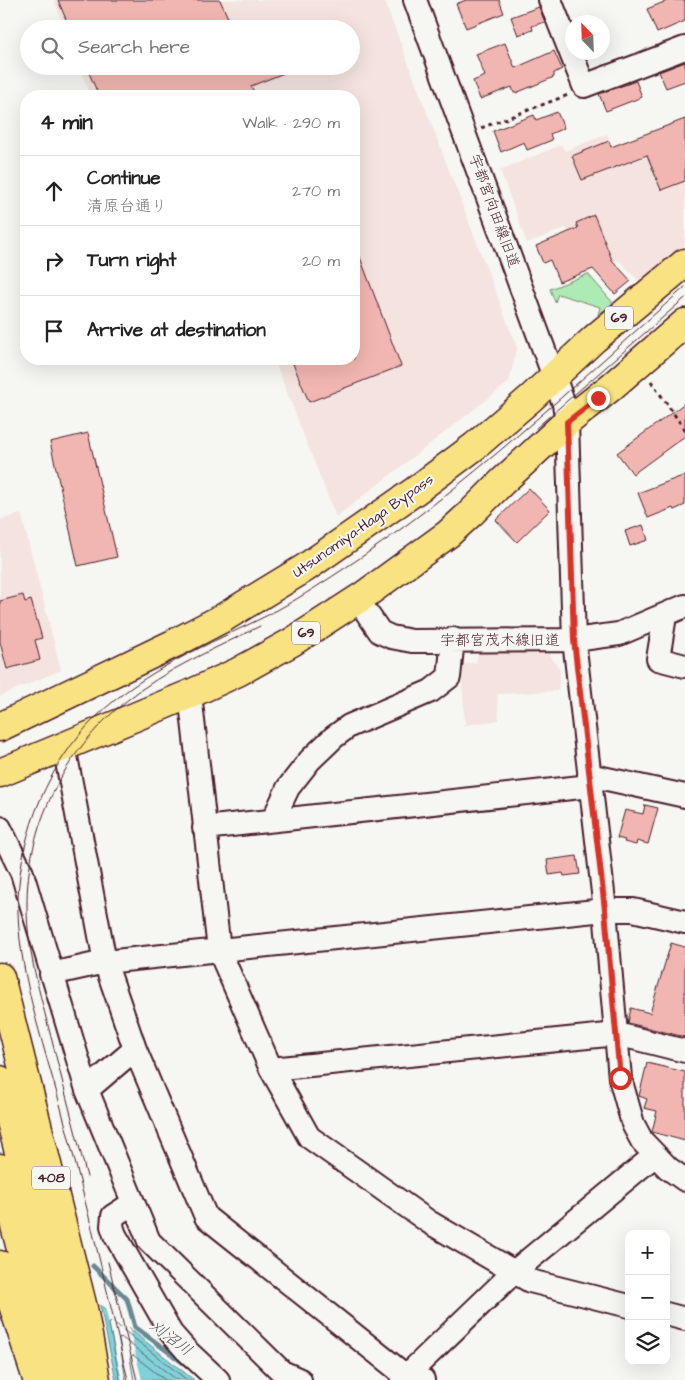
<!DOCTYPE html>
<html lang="en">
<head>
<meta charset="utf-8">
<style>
  body { margin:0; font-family:"Architects Daughter","Klee One",sans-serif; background:#f2f2f2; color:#222 }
  .controls { position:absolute; right:15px; bottom:15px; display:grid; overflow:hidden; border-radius:10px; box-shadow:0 5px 20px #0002 }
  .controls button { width:45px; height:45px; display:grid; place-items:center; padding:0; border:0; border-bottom:1px solid #e0e0e0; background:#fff; color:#222; font:25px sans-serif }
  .compass { position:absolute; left:565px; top:15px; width:45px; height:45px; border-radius:50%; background:#fff; box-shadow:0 5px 20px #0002; rotate:337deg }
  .stop { position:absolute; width:15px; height:15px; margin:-11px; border:4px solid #d93025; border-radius:50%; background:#fff }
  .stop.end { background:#d93025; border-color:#fff; box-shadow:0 1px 5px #0008 }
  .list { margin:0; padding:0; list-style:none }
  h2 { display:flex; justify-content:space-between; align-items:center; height:65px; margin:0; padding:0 20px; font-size:21px }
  h2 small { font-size:16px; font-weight:400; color:#767676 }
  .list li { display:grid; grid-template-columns:32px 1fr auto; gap:15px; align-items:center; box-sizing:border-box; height:70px; padding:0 20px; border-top:1px solid #e0e0e0 }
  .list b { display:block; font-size:19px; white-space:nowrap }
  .list p { margin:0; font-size:16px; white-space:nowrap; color:#767676 }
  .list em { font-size:16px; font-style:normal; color:#767676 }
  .icon { flex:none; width:28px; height:28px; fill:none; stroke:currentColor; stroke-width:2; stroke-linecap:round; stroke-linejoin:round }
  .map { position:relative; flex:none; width:685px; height:1380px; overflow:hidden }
  .search { position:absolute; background:#fff; box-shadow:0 5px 20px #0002; left:20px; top:20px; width:340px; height:55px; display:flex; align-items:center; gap:12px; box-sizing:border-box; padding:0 18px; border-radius:28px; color:#767676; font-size:19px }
  .panel { position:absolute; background:#fff; box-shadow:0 5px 20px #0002; left:20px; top:90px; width:340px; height:275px; border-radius:20px }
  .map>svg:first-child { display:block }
  .built { fill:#f4e3de }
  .green { fill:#acebb3; stroke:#7b856f }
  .water { fill:#80d1d8; stroke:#6a8a93 }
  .pier { fill:#f6f6f2 }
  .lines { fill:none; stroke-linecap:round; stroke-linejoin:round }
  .shore { stroke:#606670; stroke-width:1 }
  .stream { stroke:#6a8a93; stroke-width:5 }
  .building { fill:#f1b6b1; stroke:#4a1f2b }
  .minor-casing { stroke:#4a1f2b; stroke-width:26 }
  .major-casing { stroke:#4a1f2b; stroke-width:31 }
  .highway-casing { stroke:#4a1f2b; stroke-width:31 }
  .path { stroke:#4a1f2b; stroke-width:3; stroke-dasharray:4 4; stroke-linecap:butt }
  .minor { stroke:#f6f6f2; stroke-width:22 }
  .major { stroke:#f8e281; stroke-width:28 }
  .highway { stroke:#f8e281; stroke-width:28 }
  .tram { stroke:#4a1f2b; stroke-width:1 }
  .route { stroke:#d93025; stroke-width:6 }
  .labels { text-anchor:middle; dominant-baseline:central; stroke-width:4; stroke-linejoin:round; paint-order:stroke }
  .shield { fill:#f6f6f2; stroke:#7e6067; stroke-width:1 }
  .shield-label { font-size:14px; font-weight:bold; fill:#4a1f2b }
  .street-label { font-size:15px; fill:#4a1f2b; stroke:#f6f6f2 }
  .water-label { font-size:16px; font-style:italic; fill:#5a545f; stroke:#f6f6f2 }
</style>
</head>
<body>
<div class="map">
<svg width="685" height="1380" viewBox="0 0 685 1380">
  <rect width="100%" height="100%" fill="#f6f6f2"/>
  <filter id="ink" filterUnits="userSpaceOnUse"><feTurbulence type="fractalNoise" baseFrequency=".02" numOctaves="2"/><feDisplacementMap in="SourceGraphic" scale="10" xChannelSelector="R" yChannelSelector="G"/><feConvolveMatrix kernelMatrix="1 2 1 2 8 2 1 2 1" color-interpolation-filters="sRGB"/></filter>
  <g filter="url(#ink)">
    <!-- built -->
    <path class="built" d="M54,0H384L517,348L509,382L336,517L274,359H354V96H91L79,66H351V29H65Z
      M607,134L621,166L685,143V244L639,281L619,260L585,273L566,228L527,243L500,170L561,145L565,151Z
      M21,514L61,670L0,696V520Z
      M479,646L512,652L548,653L560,670L558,691L497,694L499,720L465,725L461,664L476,663Z"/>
    <!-- green -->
    <path class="green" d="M588,274L613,303L598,315L600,307L558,294L555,302L550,289Z"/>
    <!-- water -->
    <path class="water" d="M100,1305L194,1380H116Z"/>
    <!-- pier -->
    <path class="pier" d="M105,1306L128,1324L142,1380H122Z"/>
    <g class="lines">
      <!-- shore -->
      <path class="shore" d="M120,1380L109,1324L112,1321L187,1380
        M126,1380L119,1339L121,1337L177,1380
        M134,1380L130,1358L133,1355L165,1380"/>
      <!-- stream -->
      <path class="stream" d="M93,1266L127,1299L135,1327L189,1367"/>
    </g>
    <!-- building -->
    <path class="building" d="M58,0H220L233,29H70Z
      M466,0H499L504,13L466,28L456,4Z
      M669,0H685V21L657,33L647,9Z
      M539,7L545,22L532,26L533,30L518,35L511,17Z
      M505,43L515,68L554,51L562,69L554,73V77L516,93H514L512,87L480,99L473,81L485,76L476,54Z
      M685,62V81L666,88L659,72Z
      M86,66H299V67L251,86L256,96H99Z
      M636,81L642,97L606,111L599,94Z
      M557,112L564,128L550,134L552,140L527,150L524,142L501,152L493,131L534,115L536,120Z
      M685,119V181L661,190L647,155L582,180L572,156L609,141L611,147Z
      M594,215L612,260L631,281L615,294L593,269L559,282L550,260L543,263L536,246L578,228L576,223Z
      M354,244H355L401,366L309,402L291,359H354Z
      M685,403V436L633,474L617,453Z
      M88,433L117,557L78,566L50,442Z
      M685,475V505L674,510L673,508L648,518L638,493Z
      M529,488L550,510L517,542L496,520Z
      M643,525L648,540L630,546L625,531Z
      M23,595L25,602L31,600L42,638L35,640L40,660L7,669L0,642V601Z
      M645,805L658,808L648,844L637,841L636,845L624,842L625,840L617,838L625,810L643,814Z
      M577,856L580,874L564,876L563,873L549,875L547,860Z
      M671,943L685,947V1037L628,1023L631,1008L650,1013Z
      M647,1063L685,1072V1141L652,1132L657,1111L644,1108L647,1099L639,1096Z"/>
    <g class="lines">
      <defs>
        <path id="minor" d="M415,0L564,404L567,422L574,640L605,910L620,1078L633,1124L642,1141L668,1168L685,1180
          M550,0L584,86L685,48
          M358,600L380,632L391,637L412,641L574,640L619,634L685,606
          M665,616L658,659L685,666
          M190,694L219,950L271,1069L309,1137L429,1222L530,1281L629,1306
          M64,746L105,962L135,1049L206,1217L406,1376L423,1380
          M589,775L685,796
          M273,820L288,788L310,760L334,737L349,726L431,691L449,677L453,639
          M0,828L22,873L87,1090L149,1241L282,1372L300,1380
          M204,828L590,786
          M51,974L105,962L605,910H633L685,922
          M271,1069L617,1034L685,1051
          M87,1090L135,1049
          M133,1203L113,1216L112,1226L115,1235L171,1333L186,1350L218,1380
          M666,1314L685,1319
          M402,1380L514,1272L654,1156"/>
        <path id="major" d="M0,727L175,643L223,618L305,568L415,491L475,446L531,398L594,339L685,263
          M0,773L190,694L238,672L292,642L363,596L448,534L470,514L502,482L567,422L611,387L685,323"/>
        <path id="highway" d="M0,977L83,1308L96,1380
          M0,1080L79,1380
          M0,1168L55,1380
          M0,1265L37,1379"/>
      </defs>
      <!-- minor casing -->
      <use href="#minor" class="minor-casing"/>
      <!-- major casing -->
      <use href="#major" class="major-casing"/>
      <!-- highway casing -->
      <use href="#highway" class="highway-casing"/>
      <!-- path -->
      <path class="path" d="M481,128L568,95
        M651,381L685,430"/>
      <!-- minor -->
      <use href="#minor" class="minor"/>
      <!-- major -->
      <use href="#major" class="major"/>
      <!-- highway -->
      <use href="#highway" class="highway"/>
      <!-- tram -->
      <path class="tram" d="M536,428L685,298
        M87,1177C75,1130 63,1084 51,1037C40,994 27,951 27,907C26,828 64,751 125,702C165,669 215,649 260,626
        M108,1262L137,1380
        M128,1380C107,1289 85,1198 61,1108C43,1042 16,966 18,898C21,831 48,764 96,717C145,669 208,645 268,615C293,602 318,586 342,570C466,489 574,385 685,287"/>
    </g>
  </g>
  <g class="lines" filter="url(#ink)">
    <!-- route -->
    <path class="route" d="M598,398L567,422L568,451L574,640L605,910L620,1078"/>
  </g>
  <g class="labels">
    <!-- shield labels -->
    <g class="shield">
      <rect x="605" y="306.5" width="28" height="23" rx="4"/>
      <rect x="292" y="621.5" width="28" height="23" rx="4"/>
      <rect x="32" y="1166.5" width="38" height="23" rx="4"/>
    </g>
    <g class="shield-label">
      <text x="619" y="318">69</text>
      <text x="306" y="633">69</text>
      <text x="51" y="1178">408</text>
    </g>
    <!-- street labels -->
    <g class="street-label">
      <text transform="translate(494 211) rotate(70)">宇都宮向田線旧道</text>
      <text transform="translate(363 526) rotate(-35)">Utsunomiya-Haga Bypass</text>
      <text x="500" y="640">宇都宮茂木線旧道</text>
    </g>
    <!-- water labels -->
    <g class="water-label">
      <text transform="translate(171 1338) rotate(37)">刈沼川</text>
    </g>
  </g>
</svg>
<div class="controls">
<button>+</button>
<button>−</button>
<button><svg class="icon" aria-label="layers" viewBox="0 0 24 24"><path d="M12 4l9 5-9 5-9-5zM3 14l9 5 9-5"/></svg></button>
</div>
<svg class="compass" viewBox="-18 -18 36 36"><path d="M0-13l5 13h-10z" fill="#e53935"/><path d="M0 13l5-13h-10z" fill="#767676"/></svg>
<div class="stop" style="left:620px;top:1078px"></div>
<div class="stop end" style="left:598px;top:398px"></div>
<div class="search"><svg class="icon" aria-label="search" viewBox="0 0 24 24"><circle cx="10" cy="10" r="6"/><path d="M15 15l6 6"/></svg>Search here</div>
<section class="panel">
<h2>4 min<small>Walk · 290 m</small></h2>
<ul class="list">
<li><svg class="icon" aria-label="ahead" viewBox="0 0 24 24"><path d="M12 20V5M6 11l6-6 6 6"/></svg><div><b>Continue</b><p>清原台通り</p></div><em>270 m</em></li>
<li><svg class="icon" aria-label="right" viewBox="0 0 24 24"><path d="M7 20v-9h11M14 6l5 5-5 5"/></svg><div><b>Turn right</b></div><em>20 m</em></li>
<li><svg class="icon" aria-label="arrive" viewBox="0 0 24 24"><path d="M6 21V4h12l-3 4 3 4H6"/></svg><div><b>Arrive at destination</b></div></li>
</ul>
</section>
</div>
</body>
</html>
